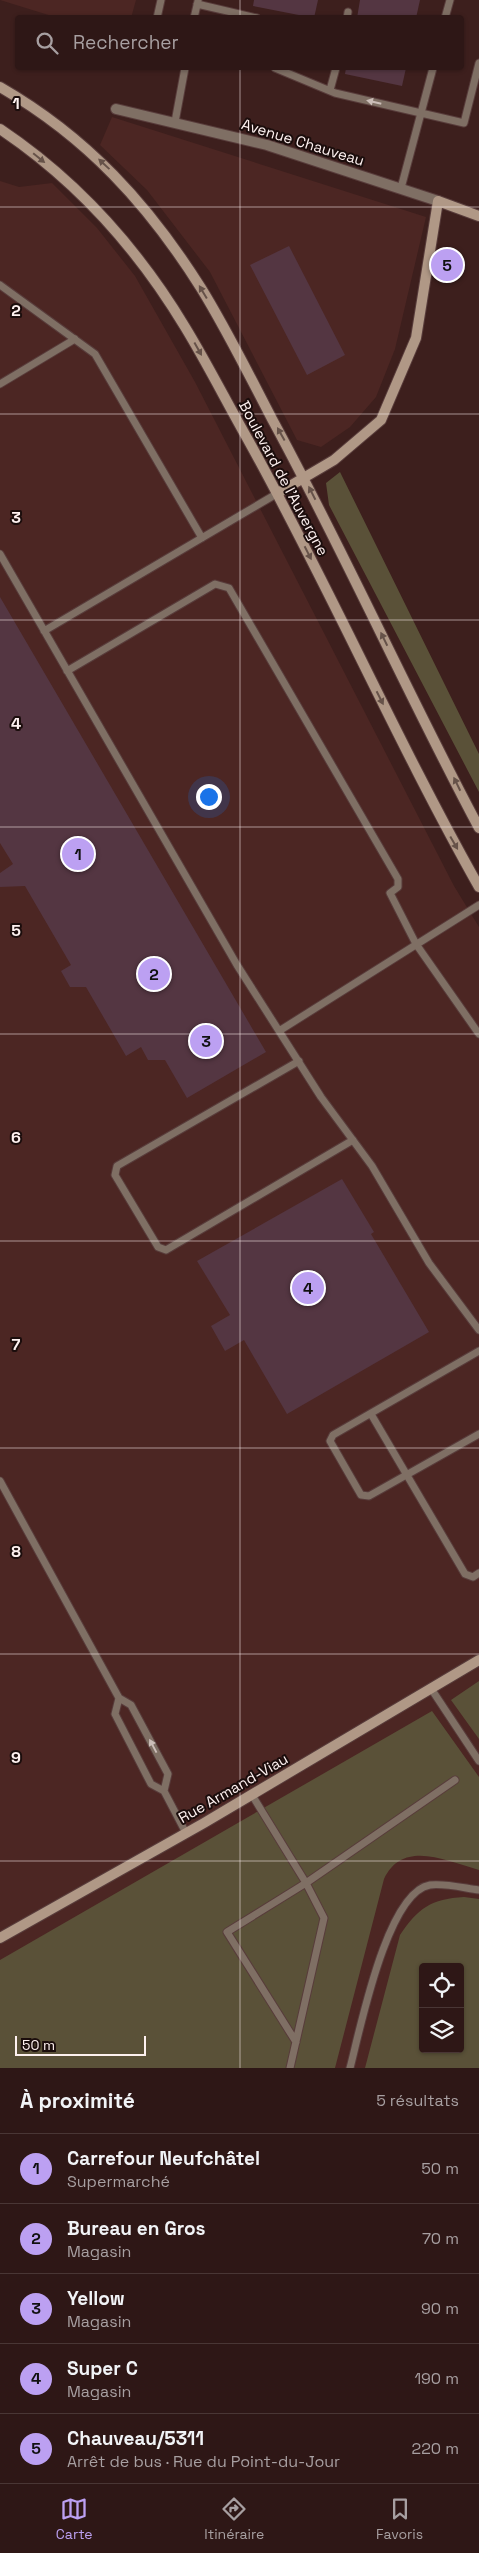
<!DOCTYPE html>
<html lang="fr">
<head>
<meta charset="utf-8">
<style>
  body { margin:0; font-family:"Space Grotesk",sans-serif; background:#36201f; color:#f1f3f6 }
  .controls { position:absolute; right:15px; bottom:15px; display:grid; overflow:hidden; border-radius:5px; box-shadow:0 1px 4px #0004 }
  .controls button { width:45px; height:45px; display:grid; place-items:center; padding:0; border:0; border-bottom:1px solid #493635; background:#2e1716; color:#f1f3f6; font:25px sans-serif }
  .scale { position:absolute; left:15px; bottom:12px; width:131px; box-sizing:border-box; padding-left:5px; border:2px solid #fef1f0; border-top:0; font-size:14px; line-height:18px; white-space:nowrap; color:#fef1f0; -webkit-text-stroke:4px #1b0d0c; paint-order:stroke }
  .you { position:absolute; left:208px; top:796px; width:18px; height:18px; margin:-12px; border:4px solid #fff; border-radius:50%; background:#1a73e8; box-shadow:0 0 0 8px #1a73e833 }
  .badge { display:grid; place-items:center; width:32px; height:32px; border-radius:50%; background:#bca0f2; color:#111; font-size:16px; font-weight:700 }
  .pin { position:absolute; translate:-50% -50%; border:2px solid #fff; box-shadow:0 1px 5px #0006 }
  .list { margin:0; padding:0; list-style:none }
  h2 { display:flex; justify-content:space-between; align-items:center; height:65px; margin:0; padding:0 20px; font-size:21px }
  h2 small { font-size:16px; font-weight:400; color:#a79fa1 }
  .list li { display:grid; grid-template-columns:32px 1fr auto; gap:15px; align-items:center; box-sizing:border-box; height:70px; padding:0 20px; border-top:1px solid #493635 }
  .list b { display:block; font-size:19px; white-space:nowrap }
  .list p { margin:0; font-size:16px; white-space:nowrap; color:#a79fa1 }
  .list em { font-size:16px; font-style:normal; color:#a79fa1 }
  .icon { flex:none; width:28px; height:28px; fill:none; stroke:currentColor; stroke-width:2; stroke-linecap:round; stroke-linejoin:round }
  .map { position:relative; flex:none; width:479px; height:2068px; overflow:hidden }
  .search { position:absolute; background:#2e1716; box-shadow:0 1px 4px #0004; left:15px; right:15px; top:15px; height:55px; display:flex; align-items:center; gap:12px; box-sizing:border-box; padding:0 18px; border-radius:5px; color:#a79fa1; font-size:19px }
  .sheet { height:415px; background:#2e1716 }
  nav { display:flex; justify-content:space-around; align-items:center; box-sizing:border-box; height:70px; border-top:1px solid #493635; background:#2e1716; font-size:14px; color:#a79fa1 }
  nav a { display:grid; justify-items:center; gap:2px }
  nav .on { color:#bca0f2 }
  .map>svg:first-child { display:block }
  .built { fill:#4c2623; fill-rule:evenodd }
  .green { fill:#5a5138; fill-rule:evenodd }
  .building { fill:#543642 }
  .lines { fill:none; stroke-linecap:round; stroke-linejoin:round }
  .lane-casing { stroke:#583c3b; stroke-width:9 }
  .street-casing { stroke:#583c3b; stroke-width:12 }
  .secondary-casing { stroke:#583c3b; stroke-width:12 }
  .lane { stroke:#7f6f64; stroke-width:7 }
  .street { stroke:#7f6f64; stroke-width:10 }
  .secondary { stroke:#b09886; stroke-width:10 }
  .oneway { fill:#cbbdb8 }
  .oneway2 { fill:#665249 }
  .grid { fill:none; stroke:#fef1f0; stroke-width:1; stroke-opacity:0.55 }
  .labels { text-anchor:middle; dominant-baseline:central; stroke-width:4; stroke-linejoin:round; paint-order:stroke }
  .street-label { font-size:15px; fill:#fef1f0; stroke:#1b0d0c }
  .grid-label { font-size:16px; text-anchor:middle; font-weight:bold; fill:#fef1f0; stroke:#1b0d0c; stroke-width:4; stroke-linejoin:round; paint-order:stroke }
</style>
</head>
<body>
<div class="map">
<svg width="479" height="2068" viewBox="0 0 479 2068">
  <rect width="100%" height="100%" fill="#3d1f1d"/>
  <!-- built -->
  <path class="built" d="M0,0H136L131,18L55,17Z
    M112,117L426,217L395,349L376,397L350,427L321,447L297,440L210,272L147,190L100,145Z
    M0,181L19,187L52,183L97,228L135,276L195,382L454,886L479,927V2068H0ZM423,1967H460V2049H423Z"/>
  <!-- green -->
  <path class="green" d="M340,472L479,754V792L329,505L326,483Z
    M479,1681V1739L451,1700Z
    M432,1711L479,1777V1870C446,1861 403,1839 384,1879L335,2068H0V1960Z
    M464,1897L479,1899V2068H365L400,1935C418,1908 431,1899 464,1897ZM423,1967H460V2049H423Z"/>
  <!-- building -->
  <path class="building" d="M254,0H318L314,18L253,6Z
    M360,0H420L416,18H357Z
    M346,68H406L402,86L345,74Z
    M289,246L345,355L307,375L250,265Z
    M0,597L266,1052L187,1098L165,1060H148L141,1047L126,1056L86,987H70L61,971L71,965L25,886L0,887V873L13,864L0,843Z
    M342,1179L374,1232L371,1234L429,1332L287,1414L244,1340L225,1351L211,1326L230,1315L197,1261Z"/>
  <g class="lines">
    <defs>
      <path id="lane" d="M197,4L257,18
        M157,18L161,0
        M194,18L198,1
        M347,18L348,12
        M445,18L450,0
        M275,68L335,93L464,123L479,63
        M330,90L336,68
        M175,122L185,68
        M401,188L433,68
        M0,285L95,354L202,538
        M0,384L75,339
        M0,554L237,965L321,1097L372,1166L429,1263L479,1330
        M44,631L278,493
        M67,671L215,584L229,588L398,879V887L390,893L416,944L479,1034
        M279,1031L479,905
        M299,1061L117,1166L115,1175L158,1247L166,1250L353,1140
        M479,1351L333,1435L330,1441L361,1495L369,1496L479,1434
        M371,1414L465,1574L473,1577L479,1573
        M0,1481L119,1698L131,1705L168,1774L164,1791
        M432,1690L479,1761
        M119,1698L115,1714L151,1784L164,1791L186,1833
        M252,1795L306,1883L324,1918L290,2068
        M296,2042L227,1932L306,1883L455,1780
        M350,2068C360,2030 387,1892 430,1885C444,1883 464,1888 479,1890"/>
      <path id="street" d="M116,109L267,145L438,201"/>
      <path id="secondary" d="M0,87C87,137 148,204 201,288C227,330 249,375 272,419C345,553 407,693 479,828
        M0,129C76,180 138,249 185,327C207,363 226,401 247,438C329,585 396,740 479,887
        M278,493L334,460L381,420L416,338L438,201L479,216
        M0,1938L204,1823L479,1660"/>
    </defs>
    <!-- lane casing -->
    <use href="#lane" class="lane-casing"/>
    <!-- street casing -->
    <use href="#street" class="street-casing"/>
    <!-- secondary casing -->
    <use href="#secondary" class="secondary-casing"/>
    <!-- lane -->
    <use href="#lane" class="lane"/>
    <!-- street -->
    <use href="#street" class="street"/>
    <!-- secondary -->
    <use href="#secondary" class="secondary"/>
  </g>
  <!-- one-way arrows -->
  <defs><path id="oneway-solid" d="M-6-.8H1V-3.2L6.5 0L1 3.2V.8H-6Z" transform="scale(1.25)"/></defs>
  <g class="oneway">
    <use href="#oneway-solid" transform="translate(374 102) rotate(-167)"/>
    <use href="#oneway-solid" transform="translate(153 1746) rotate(-118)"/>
  </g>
  <g class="oneway2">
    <use href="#oneway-solid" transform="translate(39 158) rotate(39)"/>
    <use href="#oneway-solid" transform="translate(104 164) rotate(-137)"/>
    <use href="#oneway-solid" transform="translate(203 292) rotate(-121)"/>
    <use href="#oneway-solid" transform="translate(198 349) rotate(61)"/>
    <use href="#oneway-solid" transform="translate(281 434) rotate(-119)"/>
    <use href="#oneway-solid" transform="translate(312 493) rotate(-117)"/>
    <use href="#oneway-solid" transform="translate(308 553) rotate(63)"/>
    <use href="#oneway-solid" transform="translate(384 639) rotate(-116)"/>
    <use href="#oneway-solid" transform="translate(380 698) rotate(63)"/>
    <use href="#oneway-solid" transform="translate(457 784) rotate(-116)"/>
    <use href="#oneway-solid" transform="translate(454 843) rotate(60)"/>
  </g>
  <!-- grid -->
  <path class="grid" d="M240,0V18M240,68V2068M0,207H479M0,414H479M0,620H479M0,827H479M0,1034H479M0,1241H479M0,1448H479M0,1654H479M0,1861H479"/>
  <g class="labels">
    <!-- street labels -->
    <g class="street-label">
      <text transform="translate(303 142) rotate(17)">Avenue Chauveau</text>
      <text transform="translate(284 478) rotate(62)">Boulevard de l'Auvergne</text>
      <text transform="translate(233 1788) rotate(-30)">Rue Armand-Viau</text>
    </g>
  </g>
  <g class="grid-label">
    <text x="16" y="109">1</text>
    <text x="16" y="316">2</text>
    <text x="16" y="523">3</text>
    <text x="16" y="729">4</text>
    <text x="16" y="936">5</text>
    <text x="16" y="1143">6</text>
    <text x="16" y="1350">7</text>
    <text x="16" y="1557">8</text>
    <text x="16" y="1763">9</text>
  </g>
</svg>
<div class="controls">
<button><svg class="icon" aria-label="locate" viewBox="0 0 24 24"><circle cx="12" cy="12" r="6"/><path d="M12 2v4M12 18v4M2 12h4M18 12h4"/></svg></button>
<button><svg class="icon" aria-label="layers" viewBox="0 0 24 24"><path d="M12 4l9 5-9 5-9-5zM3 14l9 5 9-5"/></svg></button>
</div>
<div class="scale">50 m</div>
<div class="you"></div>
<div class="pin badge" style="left:78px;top:854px">1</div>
<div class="pin badge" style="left:154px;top:974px">2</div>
<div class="pin badge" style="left:206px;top:1041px">3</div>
<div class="pin badge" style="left:308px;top:1288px">4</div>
<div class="pin badge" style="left:447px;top:265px">5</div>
<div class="search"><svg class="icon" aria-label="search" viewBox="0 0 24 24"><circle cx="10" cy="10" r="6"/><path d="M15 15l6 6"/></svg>Rechercher</div>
</div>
<section class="sheet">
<h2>À proximité<small>5 résultats</small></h2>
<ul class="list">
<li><span class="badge">1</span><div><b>Carrefour Neufchâtel</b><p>Supermarché</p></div><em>50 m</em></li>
<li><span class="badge">2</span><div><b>Bureau en Gros</b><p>Magasin</p></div><em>70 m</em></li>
<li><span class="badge">3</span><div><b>Yellow</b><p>Magasin</p></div><em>90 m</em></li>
<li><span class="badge">4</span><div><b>Super C</b><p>Magasin</p></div><em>190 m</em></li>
<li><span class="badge">5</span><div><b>Chauveau/5311</b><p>Arrêt de bus · Rue du Point-du-Jour</p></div><em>220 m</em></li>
</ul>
</section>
<nav>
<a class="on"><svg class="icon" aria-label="map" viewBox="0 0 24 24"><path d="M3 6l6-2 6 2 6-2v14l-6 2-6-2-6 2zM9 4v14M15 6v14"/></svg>Carte</a>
<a><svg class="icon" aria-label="directions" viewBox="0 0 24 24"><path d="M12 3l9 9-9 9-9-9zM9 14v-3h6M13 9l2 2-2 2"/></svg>Itinéraire</a>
<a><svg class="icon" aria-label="saved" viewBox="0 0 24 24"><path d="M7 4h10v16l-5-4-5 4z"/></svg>Favoris</a>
</nav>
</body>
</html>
